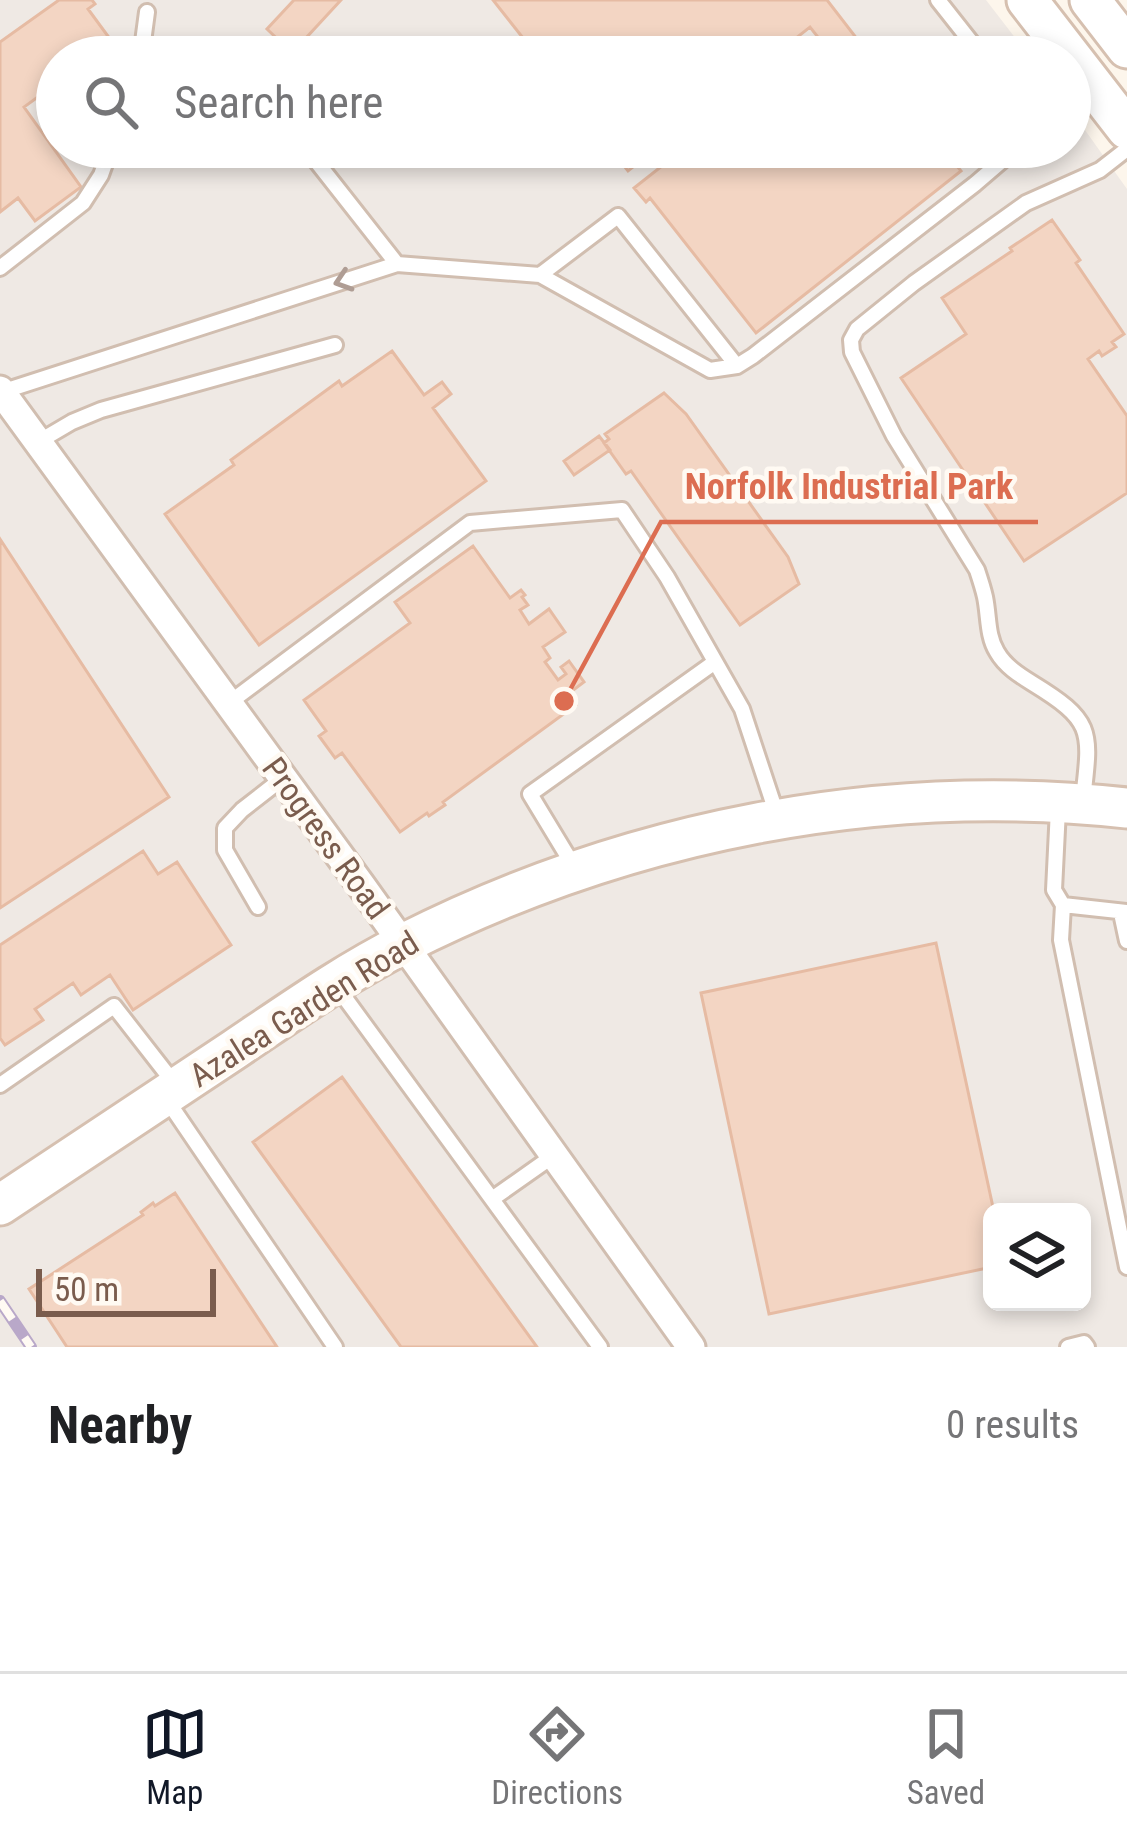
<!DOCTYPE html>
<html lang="en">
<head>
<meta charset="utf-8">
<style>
  body { margin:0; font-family:"Roboto Condensed",sans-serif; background:#f2f2f2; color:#202124 }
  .controls { position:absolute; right:36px; bottom:36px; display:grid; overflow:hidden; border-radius:18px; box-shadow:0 6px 18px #0003 }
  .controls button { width:108px; height:108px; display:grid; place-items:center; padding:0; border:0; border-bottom:3px solid #e0e0e0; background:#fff; color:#202124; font:60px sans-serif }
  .scale { position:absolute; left:36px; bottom:30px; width:180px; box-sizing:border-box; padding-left:12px; border:6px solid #7a5c4d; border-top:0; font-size:33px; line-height:42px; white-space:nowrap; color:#7a5c4d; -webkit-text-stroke:9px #fffaf3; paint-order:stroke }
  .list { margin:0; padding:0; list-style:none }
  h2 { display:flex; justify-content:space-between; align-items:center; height:156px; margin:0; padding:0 48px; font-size:51px }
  h2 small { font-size:39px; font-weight:400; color:#757577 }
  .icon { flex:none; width:66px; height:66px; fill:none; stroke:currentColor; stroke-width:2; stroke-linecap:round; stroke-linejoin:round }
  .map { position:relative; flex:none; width:1127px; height:1347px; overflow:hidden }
  .search { position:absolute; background:#fff; box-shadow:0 6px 18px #0003; left:36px; right:36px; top:36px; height:132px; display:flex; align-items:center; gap:30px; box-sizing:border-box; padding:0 42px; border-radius:66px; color:#757577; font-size:45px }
  .sheet { height:324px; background:#fff }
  nav { display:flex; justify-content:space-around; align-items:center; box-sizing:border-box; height:168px; border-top:3px solid #e0e0e0; background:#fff; font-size:33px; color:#757577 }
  nav a { display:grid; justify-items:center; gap:6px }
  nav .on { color:#111827 }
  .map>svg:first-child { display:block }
  .industrial { fill:#efe9e4; fill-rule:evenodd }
  .building { fill:#f3d5c3; stroke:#e6bba3; stroke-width:3 }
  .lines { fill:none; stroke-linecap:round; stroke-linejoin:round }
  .service-casing { stroke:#d1beb0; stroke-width:20 }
  .minor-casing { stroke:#d1beb0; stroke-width:33 }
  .secondary-casing { stroke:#d6c0b0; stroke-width:45 }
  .service { stroke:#fff; stroke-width:14 }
  .minor { stroke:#fff; stroke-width:27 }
  .secondary { stroke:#fff; stroke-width:39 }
  .rail-casing { stroke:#b9a8c9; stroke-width:12 }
  .rail { stroke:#fffaf3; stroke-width:8; stroke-dasharray:22; stroke-linecap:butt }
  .oneway { stroke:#af9d94 }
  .labels { text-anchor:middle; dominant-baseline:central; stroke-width:9; stroke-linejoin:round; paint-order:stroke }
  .street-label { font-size:33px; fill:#7a5c4d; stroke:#fffaf3 }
  .leader { fill:none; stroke:#dc6d51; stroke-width:4.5 }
  .callout-dot { fill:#dc6d51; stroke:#fffaf3; stroke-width:4.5 }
  .callout-label { font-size:36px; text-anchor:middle; font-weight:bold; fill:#dc6d51; stroke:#fffaf3; stroke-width:9; stroke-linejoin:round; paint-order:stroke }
</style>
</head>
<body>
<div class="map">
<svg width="1127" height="1347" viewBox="0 0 1127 1347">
  <rect width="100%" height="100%" fill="#fdf6ec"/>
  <!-- industrial -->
  <path class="industrial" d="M0,0H986L1030,57H57V147H1070V109L1127,189V1347H0ZM992,1212H1082V1302H992Z"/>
  <!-- building -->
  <path class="building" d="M59,0H92L95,4L88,9L113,43L94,57H57V83L24,107L81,187L35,221L18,198L0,212V42Z
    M294,0H341L292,53L267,29Z
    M493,0H827L871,57H800L821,41L810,27L772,57H538Z
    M609,147H658L628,171Z
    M686,147H942L961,171L756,333L650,198L646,202L634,188Z
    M1052,220L1080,260L1076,263L1124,334L1112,342L1116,347L1102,356L1099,351L1088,359L1127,416V493L1024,561L901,378L966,334L942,298L1012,251L1010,248Z
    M392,351L424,395L442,382L451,394L433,408L486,481L259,645L165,514L234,465L231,460L339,381L342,386Z
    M664,393L686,414L788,557L799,584L740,625L631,471L626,474L604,443L609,439L605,434Z
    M599,436L610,450L574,475L564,461Z
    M0,539L169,797L0,908Z
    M473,546L510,598L521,590L525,595L522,597L528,605L520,610L529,624L549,609L565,632L543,647L550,658L545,662L558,680L566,674L561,667L569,661L584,682L568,694L576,705L443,802L445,805L429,816L427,813L400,832L342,753L335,758L319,736L326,731L304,700L410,623L395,602Z
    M143,851L158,874L177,862L231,945L133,1010L110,975L81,995L73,983L35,1009L43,1020L5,1045L0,1038V945Z
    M936,943L994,1212L992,1267L769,1314L701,993Z
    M342,1077L537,1347H401L253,1142Z
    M175,1193L277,1347H67L29,1289L143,1215L141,1212L153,1203L155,1206Z"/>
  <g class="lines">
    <defs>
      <path id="service" d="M938,0L983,57
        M141,57L147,12
        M305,147L397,264
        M0,268L83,203L101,175L111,147
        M540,275L618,216L737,366
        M1,392L397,264L540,275L710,370L737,366L753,356L975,184L1018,147
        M38,442L72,422L101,410L335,345
        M229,703L470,523L622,510L667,577L742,709L778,818
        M1083,799C1091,730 1094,721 1032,683C1019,675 1005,666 997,652C987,636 989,616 985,597C983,588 980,579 977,570L894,436L852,352L851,340L857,329L914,283L1026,203L1100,170L1127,149
        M1058,809L1054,890L1063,905L1127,912
        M573,865L530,794L715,662
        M1063,905L1061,940L1127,1267
        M258,907L225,850V828L242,810L283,778
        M1121,913L1127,941
        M337,987L600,1347
        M0,1085L114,1006L174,1083
        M167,1100L335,1347
        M492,1199L553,1156
        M1068,1347L1084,1343L1087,1347"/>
      <path id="minor" d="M0,390L361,885L691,1347"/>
      <path id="secondary" d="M1027,0L1127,129
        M1090,0L1127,48
        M0,1205C78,1153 156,1101 235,1049C290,1012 345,973 405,943C627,831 878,781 1127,808"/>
    </defs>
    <!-- service casing -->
    <use href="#service" class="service-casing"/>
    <!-- minor casing -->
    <use href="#minor" class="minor-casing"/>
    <!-- secondary casing -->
    <use href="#secondary" class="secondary-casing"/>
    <!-- service -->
    <use href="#service" class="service"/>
    <!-- minor -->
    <use href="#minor" class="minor"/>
    <!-- secondary -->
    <use href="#secondary" class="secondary"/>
    <defs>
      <path id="rail" d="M0,1301L31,1347"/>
    </defs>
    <!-- rail casing -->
    <use href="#rail" class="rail-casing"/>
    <!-- rail -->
    <use href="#rail" class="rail"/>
  </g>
  <!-- one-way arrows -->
  <defs><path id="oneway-chevron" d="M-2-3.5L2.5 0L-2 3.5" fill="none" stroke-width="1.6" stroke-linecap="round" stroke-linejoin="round" transform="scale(3)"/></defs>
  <use class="oneway" href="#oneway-chevron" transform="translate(343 281) rotate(162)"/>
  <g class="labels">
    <!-- street labels -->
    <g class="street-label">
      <text transform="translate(326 838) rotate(54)">Progress Road</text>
      <text transform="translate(304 1009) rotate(-32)">Azalea Garden Road</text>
    </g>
  </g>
  <!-- callouts -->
  <path class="leader" d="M564 701L661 522H1038"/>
  <circle class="callout-dot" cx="564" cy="701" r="12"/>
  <g class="callout-label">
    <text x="849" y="499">Norfolk Industrial Park</text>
  </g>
</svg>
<div class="controls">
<button><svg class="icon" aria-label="layers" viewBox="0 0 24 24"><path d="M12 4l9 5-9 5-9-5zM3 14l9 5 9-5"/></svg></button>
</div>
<div class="scale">50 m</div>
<div class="search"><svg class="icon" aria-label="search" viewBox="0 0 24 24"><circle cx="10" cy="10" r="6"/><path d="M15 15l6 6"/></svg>Search here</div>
</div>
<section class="sheet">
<h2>Nearby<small>0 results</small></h2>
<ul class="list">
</ul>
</section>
<nav>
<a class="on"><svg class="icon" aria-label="map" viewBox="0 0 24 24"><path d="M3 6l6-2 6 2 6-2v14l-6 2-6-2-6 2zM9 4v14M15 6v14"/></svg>Map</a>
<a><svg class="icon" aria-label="directions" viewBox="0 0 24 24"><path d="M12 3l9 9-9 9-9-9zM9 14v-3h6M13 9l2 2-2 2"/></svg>Directions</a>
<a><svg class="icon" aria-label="saved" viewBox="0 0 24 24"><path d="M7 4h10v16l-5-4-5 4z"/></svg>Saved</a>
</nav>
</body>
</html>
